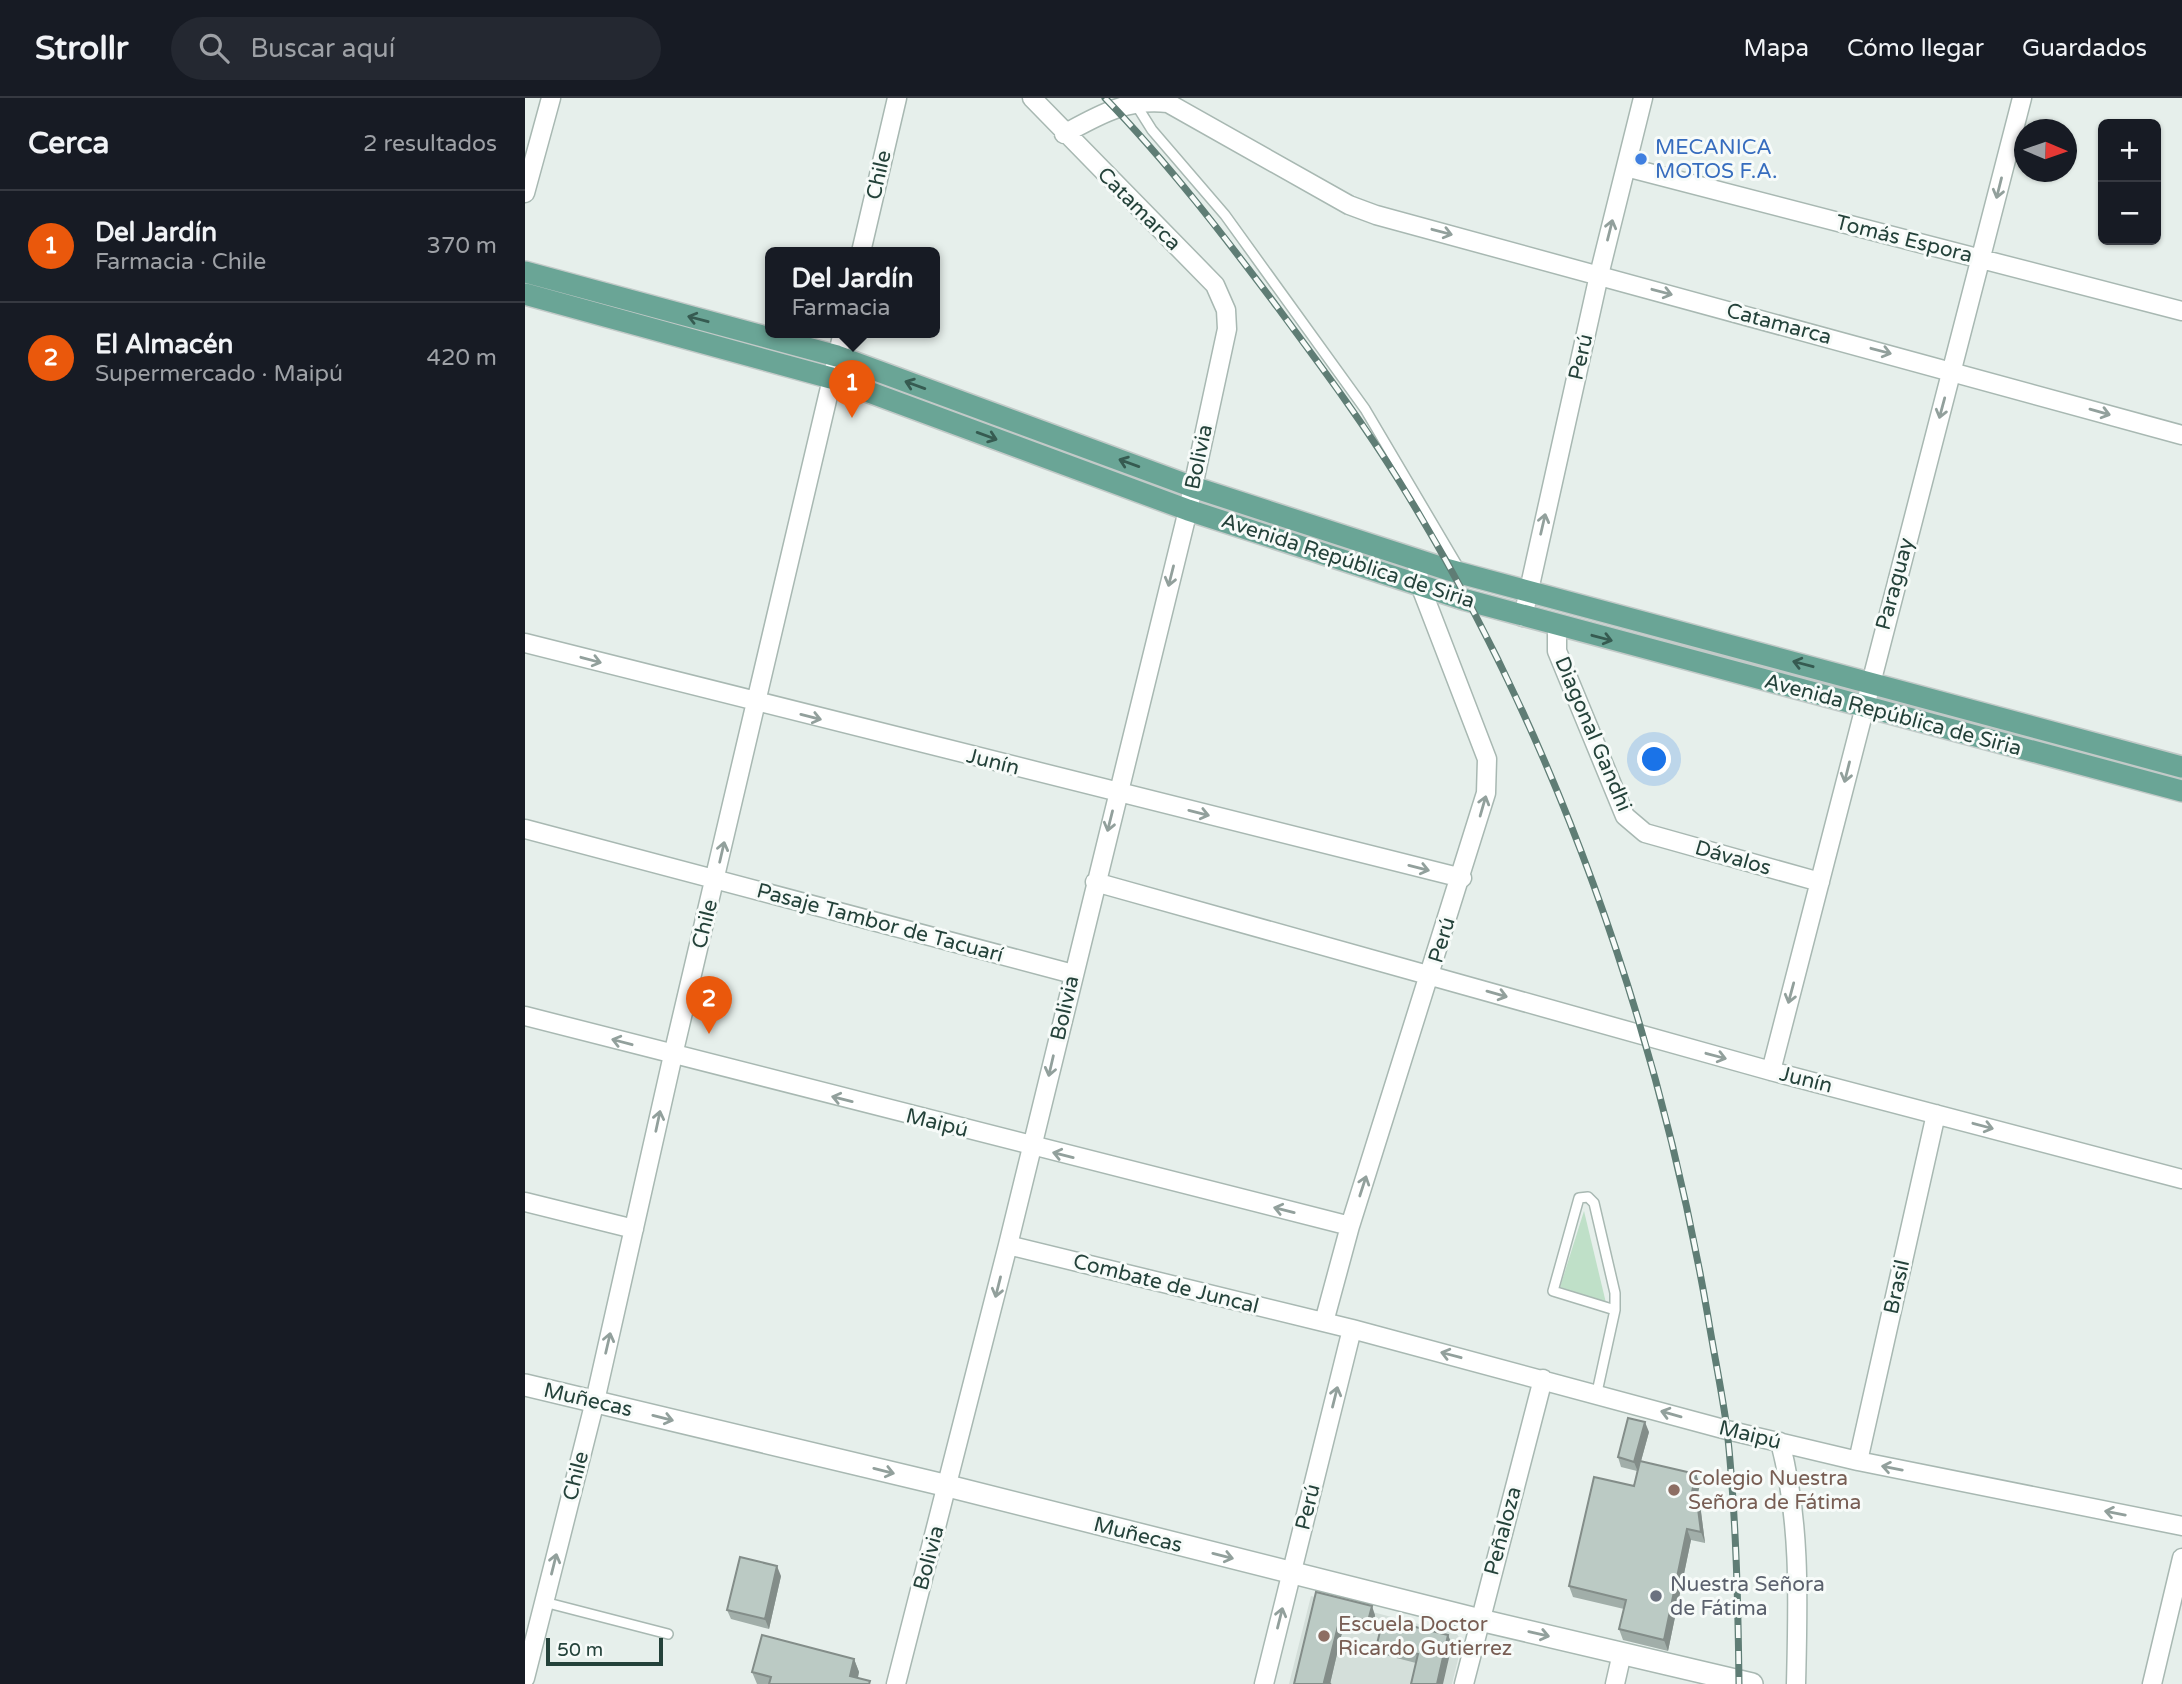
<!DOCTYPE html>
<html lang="es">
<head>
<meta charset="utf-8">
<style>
  body { margin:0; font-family:"Varela Round",sans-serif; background:#242831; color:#f1f3f6 }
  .controls { position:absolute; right:21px; top:21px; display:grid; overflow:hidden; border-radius:10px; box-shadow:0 2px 5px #0004 }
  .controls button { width:63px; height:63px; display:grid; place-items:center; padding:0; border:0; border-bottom:2px solid #363941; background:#171b24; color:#f1f3f6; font:35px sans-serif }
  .compass { position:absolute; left:1489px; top:21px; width:63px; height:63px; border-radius:50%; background:#171b24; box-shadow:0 2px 5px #0004; rotate:92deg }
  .scale { position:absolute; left:21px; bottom:18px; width:117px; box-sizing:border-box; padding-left:7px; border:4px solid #24423a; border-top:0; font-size:19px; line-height:24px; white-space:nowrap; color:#24423a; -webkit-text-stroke:5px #f7fbf9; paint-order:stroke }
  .you { position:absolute; left:1130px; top:662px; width:24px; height:24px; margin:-18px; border:5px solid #fff; border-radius:50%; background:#1a73e8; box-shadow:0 0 0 10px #1a73e833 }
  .badge { display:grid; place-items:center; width:46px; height:46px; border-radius:50%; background:#ea580c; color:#fff; font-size:23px; font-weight:700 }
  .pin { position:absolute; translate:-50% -58px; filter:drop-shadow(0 2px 4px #0008) }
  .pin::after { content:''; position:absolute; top:37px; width:24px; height:21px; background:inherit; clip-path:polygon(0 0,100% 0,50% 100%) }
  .popup { position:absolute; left:240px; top:149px; width:175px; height:91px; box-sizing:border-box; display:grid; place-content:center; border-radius:10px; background:#171b24; filter:drop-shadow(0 2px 5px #0005); font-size:23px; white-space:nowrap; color:#9ea1a6 }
  .popup b { font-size:26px; color:#f1f3f6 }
  .popup::after { content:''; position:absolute; left:50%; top:100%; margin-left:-14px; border:14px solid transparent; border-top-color:#171b24 }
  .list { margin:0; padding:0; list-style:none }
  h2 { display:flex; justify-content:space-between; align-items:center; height:91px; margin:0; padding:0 28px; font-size:30px }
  h2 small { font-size:23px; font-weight:400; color:#9ea1a6 }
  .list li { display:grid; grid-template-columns:46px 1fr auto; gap:21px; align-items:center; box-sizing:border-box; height:112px; padding:0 28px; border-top:2px solid #363941 }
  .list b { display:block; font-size:26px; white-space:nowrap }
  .list p { margin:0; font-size:23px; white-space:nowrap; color:#9ea1a6 }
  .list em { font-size:23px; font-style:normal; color:#9ea1a6 }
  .icon { flex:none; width:38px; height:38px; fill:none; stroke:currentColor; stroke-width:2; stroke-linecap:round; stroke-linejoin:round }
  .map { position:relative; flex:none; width:1657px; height:1586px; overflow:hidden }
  header { display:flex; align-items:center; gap:42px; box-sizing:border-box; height:98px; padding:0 35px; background:#171b24; border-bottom:2px solid #363941 }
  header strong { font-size:33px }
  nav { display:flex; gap:38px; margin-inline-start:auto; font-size:24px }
  .search { width:490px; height:63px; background:#242831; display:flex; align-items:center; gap:18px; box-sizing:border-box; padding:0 24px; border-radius:38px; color:#9ea1a6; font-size:26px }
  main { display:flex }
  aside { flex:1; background:#171b24 }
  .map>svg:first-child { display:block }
  .built { fill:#d4dfda }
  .green { fill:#bfe0c8 }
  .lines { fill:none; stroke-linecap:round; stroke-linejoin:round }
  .service-casing { stroke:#a8b8b2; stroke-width:12 }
  .minor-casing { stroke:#a8b8b2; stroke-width:21 }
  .tertiary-casing { stroke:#a8b8b2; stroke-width:24 }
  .primary-casing { stroke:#c2cac8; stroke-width:24 }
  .service { stroke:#fff; stroke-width:9 }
  .minor { stroke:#fff; stroke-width:18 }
  .tertiary { stroke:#fff; stroke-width:21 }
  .primary { stroke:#6aa596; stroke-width:21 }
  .rail-casing { stroke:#5f7d75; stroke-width:7 }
  .rail { stroke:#f7fbf9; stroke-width:4.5; stroke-dasharray:13; stroke-linecap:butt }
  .wall { fill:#a1aea9 }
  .shaded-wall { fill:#838d89 }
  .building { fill:#bbcac4; stroke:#838d89; stroke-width:2 }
  .oneway { stroke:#92a09c }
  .oneway2 { stroke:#365b51 }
  .shop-dot { fill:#3f7fe0; stroke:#f7fbf9; stroke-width:2.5 }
  .education-dot { fill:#8d6e63; stroke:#f7fbf9; stroke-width:2.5 }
  .worship-dot { fill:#6b7280; stroke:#f7fbf9; stroke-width:2.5 }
  .labels { text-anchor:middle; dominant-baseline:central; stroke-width:6; stroke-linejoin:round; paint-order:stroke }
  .shop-label { font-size:21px; fill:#366cbe; stroke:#f7fbf9; text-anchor:start }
  .street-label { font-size:21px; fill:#24423a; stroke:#f7fbf9 }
  .education-label { font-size:21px; fill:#785e54; stroke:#f7fbf9; text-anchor:start }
  .worship-label { font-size:21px; fill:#5b616d; stroke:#f7fbf9; text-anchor:start }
</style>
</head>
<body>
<header>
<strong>Strollr</strong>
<div class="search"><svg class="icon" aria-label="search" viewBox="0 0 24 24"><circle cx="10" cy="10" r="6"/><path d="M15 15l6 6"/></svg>Buscar aquí</div>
<nav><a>Mapa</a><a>Cómo llegar</a><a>Guardados</a></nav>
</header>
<main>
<aside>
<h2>Cerca<small>2 resultados</small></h2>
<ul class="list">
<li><span class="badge">1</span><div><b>Del Jardín</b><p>Farmacia · Chile</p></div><em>370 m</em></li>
<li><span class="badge">2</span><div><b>El Almacén</b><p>Supermercado · Maipú</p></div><em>420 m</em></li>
</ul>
</aside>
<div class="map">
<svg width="1657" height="1586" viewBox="0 0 1657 1586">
  <rect width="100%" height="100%" fill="#e6efeb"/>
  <!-- built -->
  <path class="built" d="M786,1498L932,1536L937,1545L927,1586H764Z"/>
  <!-- green -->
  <path class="green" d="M1059,1113L1081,1205L1035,1189Z"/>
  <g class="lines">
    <defs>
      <path id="service" d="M610,5L627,32L700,117L840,311L935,472
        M1072,1294L1090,1212V1195L1069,1105L1063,1099L1054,1100L1028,1193L1090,1212
        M19,1504L143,1536"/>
      <path id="minor" d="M539,36C574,17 602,0 643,5L824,107L851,117L1657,337
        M1101,69L1657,213
        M0,95L26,0
        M336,154L372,0
        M998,519L1074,177L1118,0
        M1032,528V553L1100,718L1120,735L1295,784
        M0,545L937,780
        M0,731L548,876
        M570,784L1246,973L1657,1081
        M0,918L825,1128
        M1246,973L1497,0
        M0,1104L109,1131
        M483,1147L827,1231L1202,1332L1333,1363L1657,1428
        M799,1224L825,1128L961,695L962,661L895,487L891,461
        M1255,1344C1276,1424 1273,1504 1271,1586
        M1333,1363L1411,1016
        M0,1580L70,1303L148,957L318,234
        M371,1586L483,1147L663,412L702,231L701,212L690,187L507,0
        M739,1586L827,1231
        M939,1586L1018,1281
        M1090,1586L1097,1555
        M1627,1586L1657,1460"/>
      <path id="tertiary" d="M0,1287L423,1388L955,1522L1227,1586"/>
      <path id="primary" d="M0,174L312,258L668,389L924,472L1657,669
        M0,196L306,280L663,412L941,502L1657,693"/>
    </defs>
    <!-- service casing -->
    <use href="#service" class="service-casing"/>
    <!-- minor casing -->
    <use href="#minor" class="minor-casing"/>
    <!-- tertiary casing -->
    <use href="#tertiary" class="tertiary-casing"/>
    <!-- primary casing -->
    <use href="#primary" class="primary-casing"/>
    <!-- service -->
    <use href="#service" class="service"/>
    <!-- minor -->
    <use href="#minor" class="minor"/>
    <!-- tertiary -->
    <use href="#tertiary" class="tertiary"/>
    <!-- primary -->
    <use href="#primary" class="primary"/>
    <defs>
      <path id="rail" d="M580,0C643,65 699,138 753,210C795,267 837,323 874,383C1030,634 1133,928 1183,1219C1189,1256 1197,1294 1202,1331C1211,1415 1213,1502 1214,1586"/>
    </defs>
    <!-- rail casing -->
    <use href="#rail" class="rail-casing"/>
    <!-- rail -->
    <use href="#rail" class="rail"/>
  </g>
  <!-- wall -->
  <path class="wall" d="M1124,1334L1116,1363L1175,1387L1172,1398L1175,1406L1180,1445L1166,1442L1143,1553L1098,1542L1094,1531L1099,1511L1048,1499L1044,1488L1109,1388L1112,1373L1096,1369L1093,1359Z
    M256,1478L244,1531L206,1521L202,1512Z
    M791,1494L850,1517L847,1532L819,1526L805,1586H769Z
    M923,1537L927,1547L891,1565L856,1556L852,1546Z
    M329,1561L334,1574L333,1580L346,1586H232L227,1574Z"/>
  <!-- shaded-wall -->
  <path class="shaded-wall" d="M1120,1324L1124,1334L1113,1374L1109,1364Z
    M1171,1376L1175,1387L1172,1398L1175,1406L1180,1445L1176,1434L1167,1394Z
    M1162,1431L1166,1442L1143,1553L1139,1542Z
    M252,1468L256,1478L244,1531L240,1521Z
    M847,1508L850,1517L847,1532L843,1523Z
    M816,1516L819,1526L805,1586L799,1584Z
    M923,1537L927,1547L918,1586H912Z
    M329,1561L334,1574L331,1586L325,1578Z"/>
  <!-- building -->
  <path class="building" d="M1103,1320L1120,1324L1109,1364L1093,1359Z
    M1115,1363L1171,1376L1167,1394L1171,1395L1176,1434L1162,1431L1139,1542L1094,1531L1101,1502L1044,1488L1069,1379L1109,1388Z
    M215,1459L252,1468L240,1521L202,1512Z
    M791,1494L847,1508L843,1523L816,1516L799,1584L806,1586H769Z
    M858,1521L923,1537L912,1586H886L893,1556L852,1546Z
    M237,1537L329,1561L325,1578L345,1583L344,1586H244L246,1579L227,1574Z"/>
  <!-- one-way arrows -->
  <defs><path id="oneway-shaft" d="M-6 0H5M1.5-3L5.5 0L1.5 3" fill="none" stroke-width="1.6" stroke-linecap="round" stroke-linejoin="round" transform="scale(1.75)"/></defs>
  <g class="oneway">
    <use href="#oneway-shaft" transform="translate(1474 90) rotate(104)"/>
    <use href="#oneway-shaft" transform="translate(1085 132) rotate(-76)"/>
    <use href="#oneway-shaft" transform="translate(917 134) rotate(15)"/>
    <use href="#oneway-shaft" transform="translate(1137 194) rotate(15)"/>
    <use href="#oneway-shaft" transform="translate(1356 253) rotate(15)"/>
    <use href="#oneway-shaft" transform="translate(1417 310) rotate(105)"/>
    <use href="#oneway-shaft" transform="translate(1575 314) rotate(16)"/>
    <use href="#oneway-shaft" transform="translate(1018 426) rotate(-77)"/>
    <use href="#oneway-shaft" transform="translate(646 478) rotate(104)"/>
    <use href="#oneway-shaft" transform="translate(66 562) rotate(15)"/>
    <use href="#oneway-shaft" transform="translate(286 619) rotate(14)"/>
    <use href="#oneway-shaft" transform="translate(1322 674) rotate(104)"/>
    <use href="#oneway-shaft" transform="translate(958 708) rotate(-74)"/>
    <use href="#oneway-shaft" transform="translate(674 715) rotate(14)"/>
    <use href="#oneway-shaft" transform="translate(585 723) rotate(104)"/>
    <use href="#oneway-shaft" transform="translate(197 754) rotate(-77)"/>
    <use href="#oneway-shaft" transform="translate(894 770) rotate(14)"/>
    <use href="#oneway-shaft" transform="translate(1266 895) rotate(105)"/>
    <use href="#oneway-shaft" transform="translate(972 896) rotate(16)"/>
    <use href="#oneway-shaft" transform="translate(97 944) rotate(-165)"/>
    <use href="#oneway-shaft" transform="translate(1191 958) rotate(15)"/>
    <use href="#oneway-shaft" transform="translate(526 968) rotate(103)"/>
    <use href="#oneway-shaft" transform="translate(317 1001) rotate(-166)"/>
    <use href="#oneway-shaft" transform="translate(133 1023) rotate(-78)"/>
    <use href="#oneway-shaft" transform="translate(1458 1028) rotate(15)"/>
    <use href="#oneway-shaft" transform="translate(538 1057) rotate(-166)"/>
    <use href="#oneway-shaft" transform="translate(838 1088) rotate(-72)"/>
    <use href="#oneway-shaft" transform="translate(759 1112) rotate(-166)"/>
    <use href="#oneway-shaft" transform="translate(473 1189) rotate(104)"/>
    <use href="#oneway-shaft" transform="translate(83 1245) rotate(-77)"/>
    <use href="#oneway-shaft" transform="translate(926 1257) rotate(-165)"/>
    <use href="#oneway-shaft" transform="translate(810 1299) rotate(-76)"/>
    <use href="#oneway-shaft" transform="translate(1146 1316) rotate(-164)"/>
    <use href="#oneway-shaft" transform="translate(138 1320) rotate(14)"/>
    <use href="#oneway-shaft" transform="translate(1367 1370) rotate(-169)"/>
    <use href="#oneway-shaft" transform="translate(359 1373) rotate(14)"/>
    <use href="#oneway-shaft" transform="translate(1590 1415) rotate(-169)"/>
    <use href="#oneway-shaft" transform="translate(698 1458) rotate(14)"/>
    <use href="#oneway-shaft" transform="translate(29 1466) rotate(-76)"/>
    <use href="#oneway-shaft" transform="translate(755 1520) rotate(-76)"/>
    <use href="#oneway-shaft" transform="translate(1014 1536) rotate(13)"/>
  </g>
  <g class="oneway2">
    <use href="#oneway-shaft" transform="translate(173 221) rotate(-165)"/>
    <use href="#oneway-shaft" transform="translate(390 287) rotate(-160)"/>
    <use href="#oneway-shaft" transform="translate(462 338) rotate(20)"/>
    <use href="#oneway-shaft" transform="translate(604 365) rotate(-160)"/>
    <use href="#oneway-shaft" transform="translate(1077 540) rotate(15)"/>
    <use href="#oneway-shaft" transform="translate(1278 566) rotate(-165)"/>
  </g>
  <!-- markers -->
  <circle class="shop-dot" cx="1116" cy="61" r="7"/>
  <g class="education-dot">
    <circle cx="1149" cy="1392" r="7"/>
    <circle cx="799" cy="1538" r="7"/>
  </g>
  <circle class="worship-dot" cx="1131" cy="1498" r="7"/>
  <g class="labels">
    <!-- shop labels -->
    <g class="shop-label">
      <text x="1130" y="49">MECANICA<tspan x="1130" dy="24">MOTOS F.A.</tspan></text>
    </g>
    <!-- street labels -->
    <g class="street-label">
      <text transform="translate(354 77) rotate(-77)">Chile</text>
      <text transform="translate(614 111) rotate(45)">Catamarca</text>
      <text transform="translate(1379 141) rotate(14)">Tomás Espora</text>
      <text transform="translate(1254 226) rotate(15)">Catamarca</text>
      <text transform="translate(1056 259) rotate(-77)">Perú</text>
      <text transform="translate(674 359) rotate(-78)">Bolivia</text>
      <text transform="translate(823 463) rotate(18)">Avenida República de Siria</text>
      <text transform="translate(1370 486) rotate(-75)">Paraguay</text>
      <text transform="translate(1368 617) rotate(15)">Avenida República de Siria</text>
      <text transform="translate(1068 636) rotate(67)">Diagonal Gandhi</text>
      <text transform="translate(468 664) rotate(14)">Junín</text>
      <text transform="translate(1208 760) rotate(16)">Dávalos</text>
      <text transform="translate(355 825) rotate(15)">Pasaje Tambor de Tacuarí</text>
      <text transform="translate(180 826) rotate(-76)">Chile</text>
      <text transform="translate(917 842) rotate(-73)">Perú</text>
      <text transform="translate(540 910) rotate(-77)">Bolivia</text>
      <text transform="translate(1281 982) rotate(14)">Junín</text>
      <text transform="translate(412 1025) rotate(14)">Maipú</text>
      <text transform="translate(641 1186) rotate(14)">Combate de Juncal</text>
      <text transform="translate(1372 1189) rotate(-77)">Brasil</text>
      <text transform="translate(63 1302) rotate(13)">Muñecas</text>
      <text transform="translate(1225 1337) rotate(14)">Maipú</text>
      <text transform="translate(51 1378) rotate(-76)">Chile</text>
      <text transform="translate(783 1409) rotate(-76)">Perú</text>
      <text transform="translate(978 1433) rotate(-75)">Peñaloza</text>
      <text transform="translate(613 1437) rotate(14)">Muñecas</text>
      <text transform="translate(404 1460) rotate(-75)">Bolivia</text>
    </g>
    <!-- education labels -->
    <g class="education-label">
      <text x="1163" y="1380">Colegio Nuestra<tspan x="1163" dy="24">Señora de Fátima</tspan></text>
      <text x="813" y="1526">Escuela Doctor<tspan x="813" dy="24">Ricardo Gutierrez</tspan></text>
    </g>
    <!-- worship labels -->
    <g class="worship-label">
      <text x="1145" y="1486">Nuestra Señora<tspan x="1145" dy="24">de Fátima</tspan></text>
    </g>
  </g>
</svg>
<div class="controls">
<button>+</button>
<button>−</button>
</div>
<svg class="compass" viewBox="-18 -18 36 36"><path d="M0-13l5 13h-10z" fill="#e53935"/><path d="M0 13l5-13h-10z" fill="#9ea1a6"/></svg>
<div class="scale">50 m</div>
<div class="you"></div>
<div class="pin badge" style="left:327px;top:320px">1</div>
<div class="popup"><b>Del Jardín</b>Farmacia</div>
<div class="pin badge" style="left:184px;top:936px">2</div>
</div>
</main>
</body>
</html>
